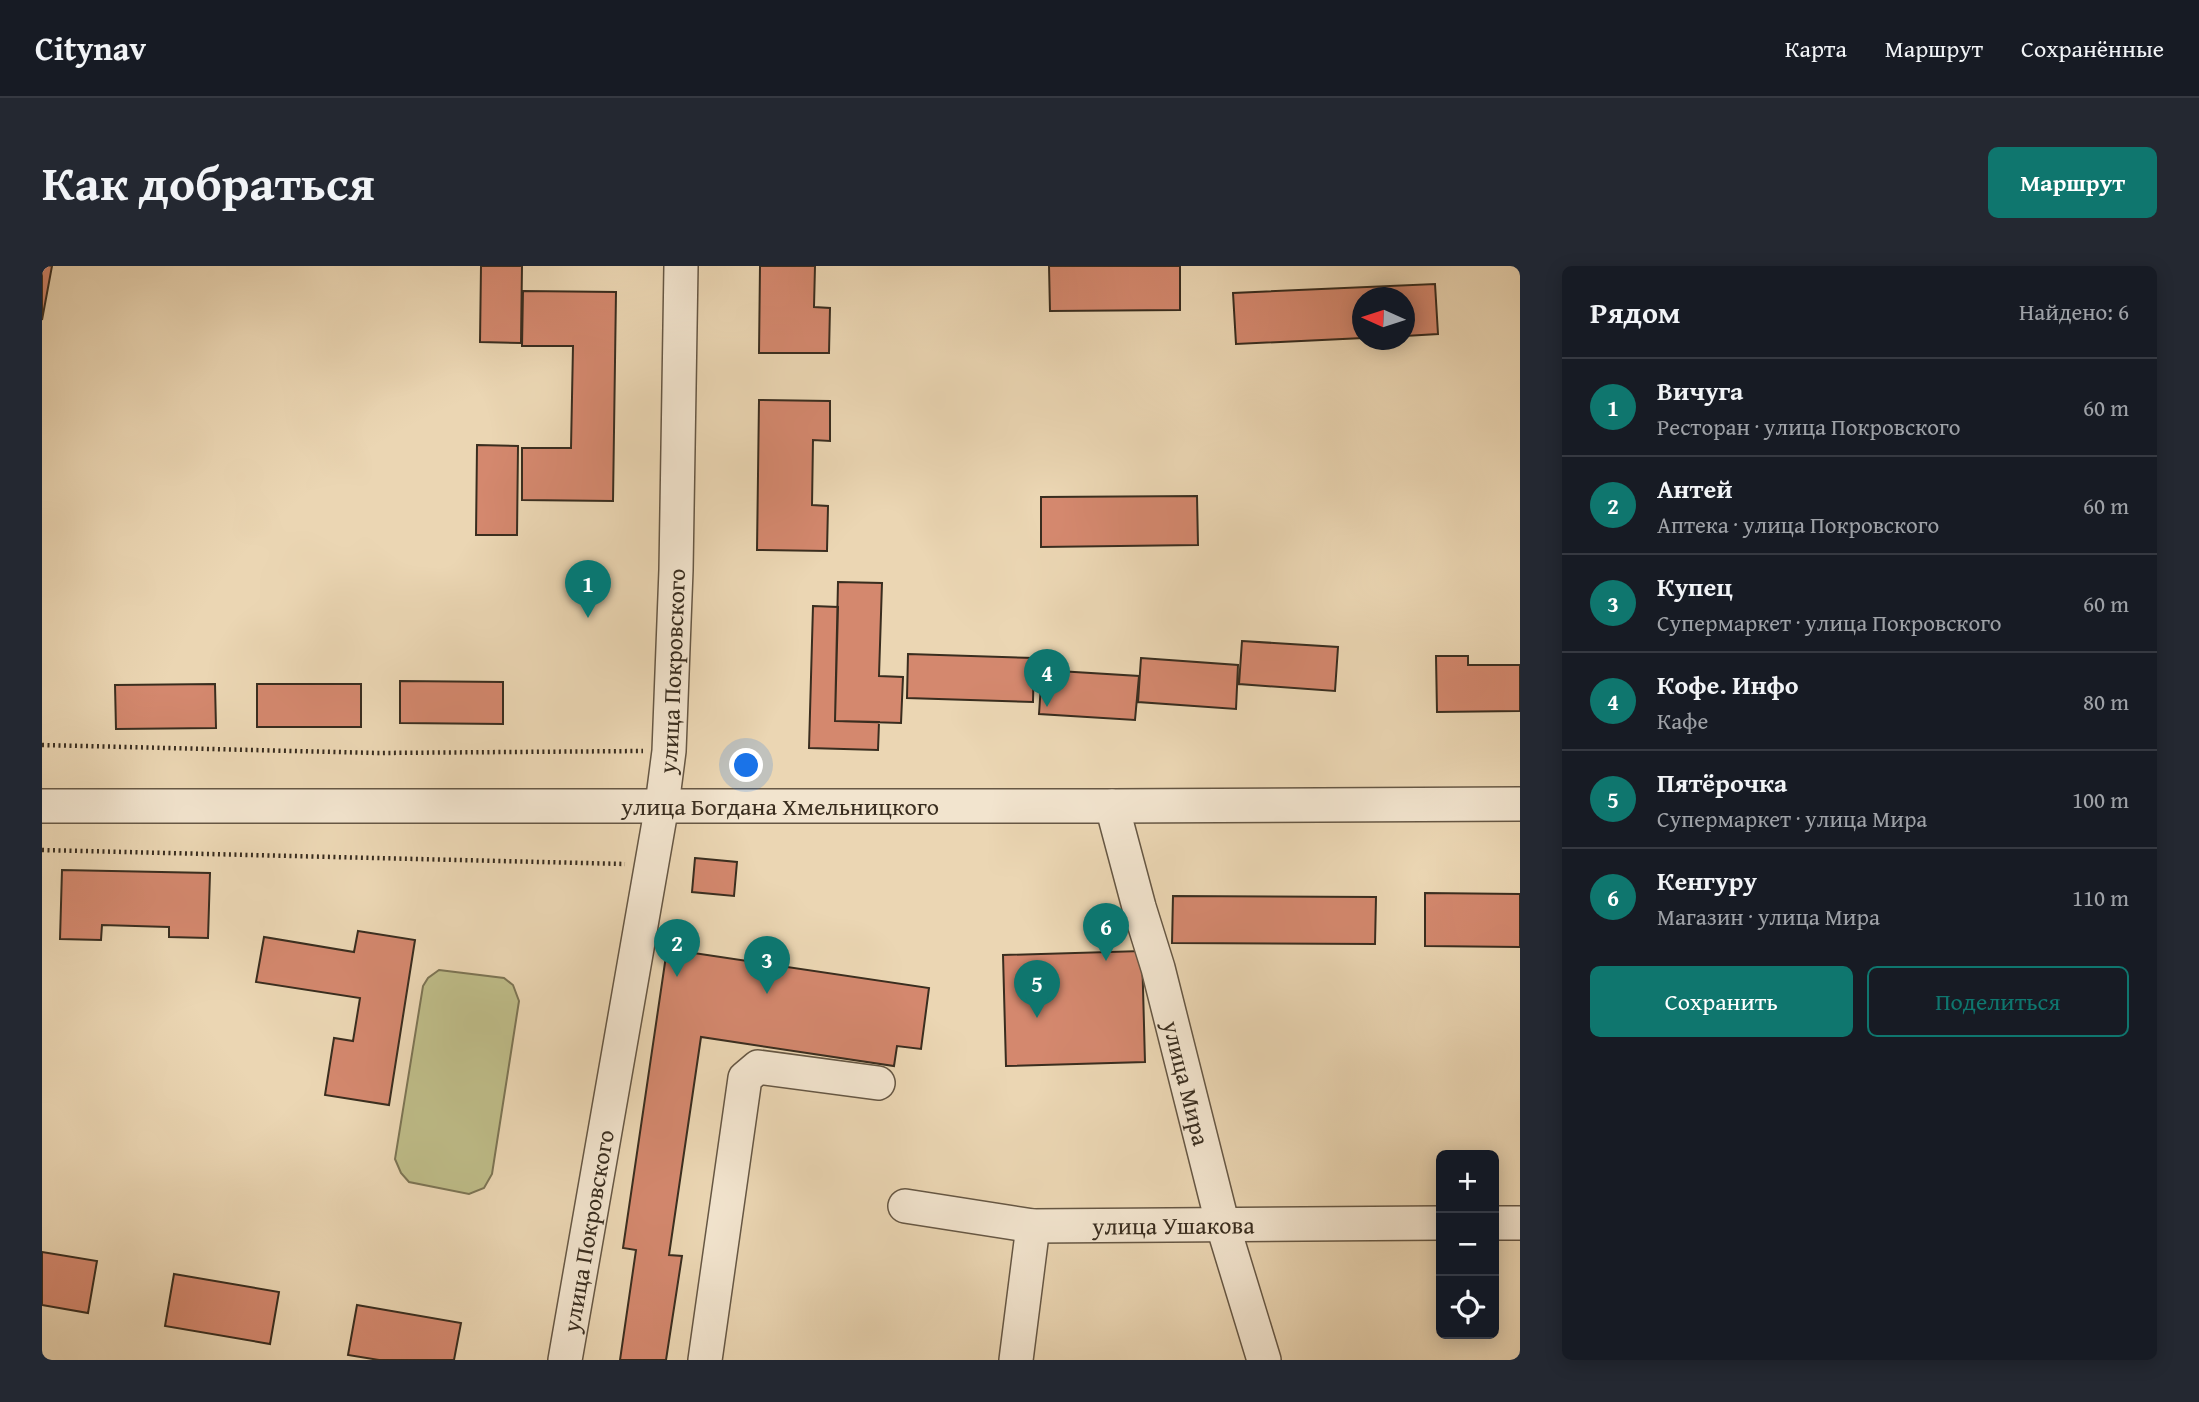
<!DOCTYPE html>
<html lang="ru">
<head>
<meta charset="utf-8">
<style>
  body { margin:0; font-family:"Gentium Book Plus",serif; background:#242831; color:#f1f3f6 }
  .controls { position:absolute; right:21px; bottom:21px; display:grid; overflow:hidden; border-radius:10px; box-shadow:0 4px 18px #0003 }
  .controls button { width:63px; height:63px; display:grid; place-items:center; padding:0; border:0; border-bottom:2px solid #363941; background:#171b24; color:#f1f3f6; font:35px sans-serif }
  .compass { position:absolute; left:1310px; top:21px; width:63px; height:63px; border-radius:50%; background:#171b24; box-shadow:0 4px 18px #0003; rotate:273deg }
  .you { position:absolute; left:705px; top:500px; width:24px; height:24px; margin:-18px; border:5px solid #fff; border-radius:50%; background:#1a73e8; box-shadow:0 0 0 10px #1a73e833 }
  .badge { display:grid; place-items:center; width:46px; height:46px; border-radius:50%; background:#0f766e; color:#fff; font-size:23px; font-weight:700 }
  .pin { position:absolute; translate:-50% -58px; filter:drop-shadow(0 2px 4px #0008) }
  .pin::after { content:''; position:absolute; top:37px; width:24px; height:21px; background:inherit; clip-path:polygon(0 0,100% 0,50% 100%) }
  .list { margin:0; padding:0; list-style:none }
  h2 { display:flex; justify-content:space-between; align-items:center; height:91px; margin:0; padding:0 28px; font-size:30px }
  h2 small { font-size:23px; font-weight:400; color:#9ea1a6 }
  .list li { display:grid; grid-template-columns:46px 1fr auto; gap:21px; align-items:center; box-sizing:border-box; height:98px; padding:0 28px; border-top:2px solid #363941 }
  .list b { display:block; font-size:26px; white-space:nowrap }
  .list p { margin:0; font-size:23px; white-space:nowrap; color:#9ea1a6 }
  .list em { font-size:23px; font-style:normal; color:#9ea1a6 }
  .actions { display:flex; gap:14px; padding:21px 28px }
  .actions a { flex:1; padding:16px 0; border:2px solid #0f766e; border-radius:10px; text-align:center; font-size:24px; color:#0f766e }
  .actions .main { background:#0f766e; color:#fff }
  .icon { flex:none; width:38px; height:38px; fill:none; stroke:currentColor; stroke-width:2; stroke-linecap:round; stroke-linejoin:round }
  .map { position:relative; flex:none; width:1478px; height:1094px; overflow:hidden; border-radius:10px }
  header { display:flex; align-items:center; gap:42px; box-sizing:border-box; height:98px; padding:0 35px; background:#171b24; border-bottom:2px solid #363941 }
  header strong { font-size:33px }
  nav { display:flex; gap:38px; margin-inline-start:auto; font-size:24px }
  .intro { display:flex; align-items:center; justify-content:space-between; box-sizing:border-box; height:168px; padding:0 42px }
  h1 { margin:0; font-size:49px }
  .button { padding:18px 32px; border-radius:10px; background:#0f766e; color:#fff; font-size:24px; font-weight:700 }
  main { display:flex; gap:42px; padding:0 42px }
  aside { flex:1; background:#171b24; border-radius:10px; box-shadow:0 4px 18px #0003 }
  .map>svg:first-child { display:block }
  .green { fill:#bebc88; stroke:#7c7454; stroke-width:2 }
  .building { fill:#d4886e; stroke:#392d1f; stroke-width:2 }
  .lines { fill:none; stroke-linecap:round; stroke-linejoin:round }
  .minor-casing { stroke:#665744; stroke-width:36 }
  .path { stroke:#392d1f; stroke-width:4.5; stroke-dasharray:2 3.5; stroke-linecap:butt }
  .minor { stroke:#f2e4ce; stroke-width:33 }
  .labels { text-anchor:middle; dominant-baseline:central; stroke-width:7; stroke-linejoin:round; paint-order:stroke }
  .street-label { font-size:24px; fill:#392d1f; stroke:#f2e4ce }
</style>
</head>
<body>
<header>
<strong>Citynav</strong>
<nav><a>Карта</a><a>Маршрут</a><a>Сохранённые</a></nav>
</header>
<div class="intro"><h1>Как добраться</h1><a class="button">Маршрут</a></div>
<main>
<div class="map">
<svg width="1478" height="1094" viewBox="0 0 1478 1094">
  <rect width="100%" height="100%" fill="#ebd6b3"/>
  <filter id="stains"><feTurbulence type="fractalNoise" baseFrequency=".00286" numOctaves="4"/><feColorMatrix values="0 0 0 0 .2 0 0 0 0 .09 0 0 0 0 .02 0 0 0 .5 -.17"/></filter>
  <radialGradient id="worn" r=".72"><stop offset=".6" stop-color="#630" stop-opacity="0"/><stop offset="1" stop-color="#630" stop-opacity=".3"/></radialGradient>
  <!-- green -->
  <path class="green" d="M397,704L462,712L471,719L477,735L450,908L442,922L427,928L367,916L359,907L353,893L381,720L386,712Z"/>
  <!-- building -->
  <path class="building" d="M0,0H10L0,54Z
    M439,0H480L479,77L438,76Z
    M718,0H773L772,41L788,42L787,87H717Z
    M1007,0H1138V44L1008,45Z
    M1393,18L1396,68L1363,70V32H1321V72L1194,78L1191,27Z
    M481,25L574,26L571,235L480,234V182H529L531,80H480Z
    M717,134L788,135V175L771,174L770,239L786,240L785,285L715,284Z
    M435,179L476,180L475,269H434Z
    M1155,230L1156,279L999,281V231Z
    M796,316L840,317L837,410L861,411L859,457L793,455Z
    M771,340L796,341L793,455L837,456L836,484L767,482Z
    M1200,375L1296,381L1293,425L1197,418Z
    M866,388L992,392L991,436L865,432Z
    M1394,390H1426V399H1478V445L1395,446Z
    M1099,392L1196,399L1194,443L1096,436Z
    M1000,404L1097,410L1093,454L997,448Z
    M358,415L461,416V458L358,457Z
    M173,418L174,462L74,463L73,419Z
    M215,418H319V461H215Z
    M653,592L695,596L692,630L650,626Z
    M20,604L168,607L166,672L127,671V661L60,659L59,674L18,673Z
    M1383,627L1478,628V681L1383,680Z
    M1131,630L1334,631L1333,678L1130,677Z
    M316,665L373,674L347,839L283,829L292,772L311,775L318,732L214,716L222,671L312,686Z
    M625,683L887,722L879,783L855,780L852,800L659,771L627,989L640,990L624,1094H578L594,984L581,982Z
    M1100,685L1103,796L964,800L961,689Z
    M0,986L55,995L46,1047L0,1039Z
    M132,1008L237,1026L228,1078L123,1060Z
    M315,1039L419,1057L412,1094H337L306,1089Z"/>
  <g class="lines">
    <defs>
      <g id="minor">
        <path id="s1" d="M0,540H1070L1478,538"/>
        <path id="s2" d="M1070,540L1097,641L1116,702L1181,960L1222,1094"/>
        <path id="s3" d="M863,940L991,960L1399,957"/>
        <path d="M1452,957H1478"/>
        <path id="s4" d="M523,1094L620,539L627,485L634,304L639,0"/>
        <path d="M663,1094L703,812L716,801L836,817"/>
        <path d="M974,1094L991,960"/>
      </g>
    </defs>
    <!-- minor casing -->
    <use href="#minor" class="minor-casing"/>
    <!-- path -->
    <path class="path" d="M0,479L336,487L601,485
      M0,584L583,598"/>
    <!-- minor -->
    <use href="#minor" class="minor"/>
  </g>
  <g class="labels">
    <!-- street labels -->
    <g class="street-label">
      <text stroke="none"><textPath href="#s4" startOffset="698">улица Покровского</textPath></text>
      <text stroke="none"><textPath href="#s1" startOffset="738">улица Богдана Хмельницкого</textPath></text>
      <text stroke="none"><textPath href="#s2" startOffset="287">улица Мира</textPath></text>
      <text stroke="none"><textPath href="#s3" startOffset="270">улица Ушакова</textPath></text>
      <text stroke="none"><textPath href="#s4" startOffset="131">улица Покровского</textPath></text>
    </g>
  </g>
  <rect width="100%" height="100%" filter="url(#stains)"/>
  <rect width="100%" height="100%" fill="url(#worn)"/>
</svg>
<div class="controls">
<button>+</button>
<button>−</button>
<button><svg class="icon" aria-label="locate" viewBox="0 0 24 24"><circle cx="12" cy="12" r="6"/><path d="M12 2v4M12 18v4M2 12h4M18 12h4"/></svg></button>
</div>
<svg class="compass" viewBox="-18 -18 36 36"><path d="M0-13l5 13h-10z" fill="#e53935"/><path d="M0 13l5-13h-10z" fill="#9ea1a6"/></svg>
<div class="you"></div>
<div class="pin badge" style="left:546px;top:352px">1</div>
<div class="pin badge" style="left:635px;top:711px">2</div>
<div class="pin badge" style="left:725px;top:728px">3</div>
<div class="pin badge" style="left:1005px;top:441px">4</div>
<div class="pin badge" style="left:995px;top:752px">5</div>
<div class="pin badge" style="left:1064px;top:695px">6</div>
</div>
<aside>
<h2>Рядом<small>Найдено: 6</small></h2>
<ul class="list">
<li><span class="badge">1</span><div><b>Вичуга</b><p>Ресторан · улица Покровского</p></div><em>60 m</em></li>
<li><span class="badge">2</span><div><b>Антей</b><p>Аптека · улица Покровского</p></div><em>60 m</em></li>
<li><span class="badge">3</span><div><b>Купец</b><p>Супермаркет · улица Покровского</p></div><em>60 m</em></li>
<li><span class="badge">4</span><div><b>Кофе. Инфо</b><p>Кафе</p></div><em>80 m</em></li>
<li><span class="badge">5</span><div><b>Пятёрочка</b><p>Супермаркет · улица Мира</p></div><em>100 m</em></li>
<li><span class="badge">6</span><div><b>Кенгуру</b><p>Магазин · улица Мира</p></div><em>110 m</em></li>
</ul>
<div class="actions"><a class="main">Сохранить</a><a>Поделиться</a></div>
</aside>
</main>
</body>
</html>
